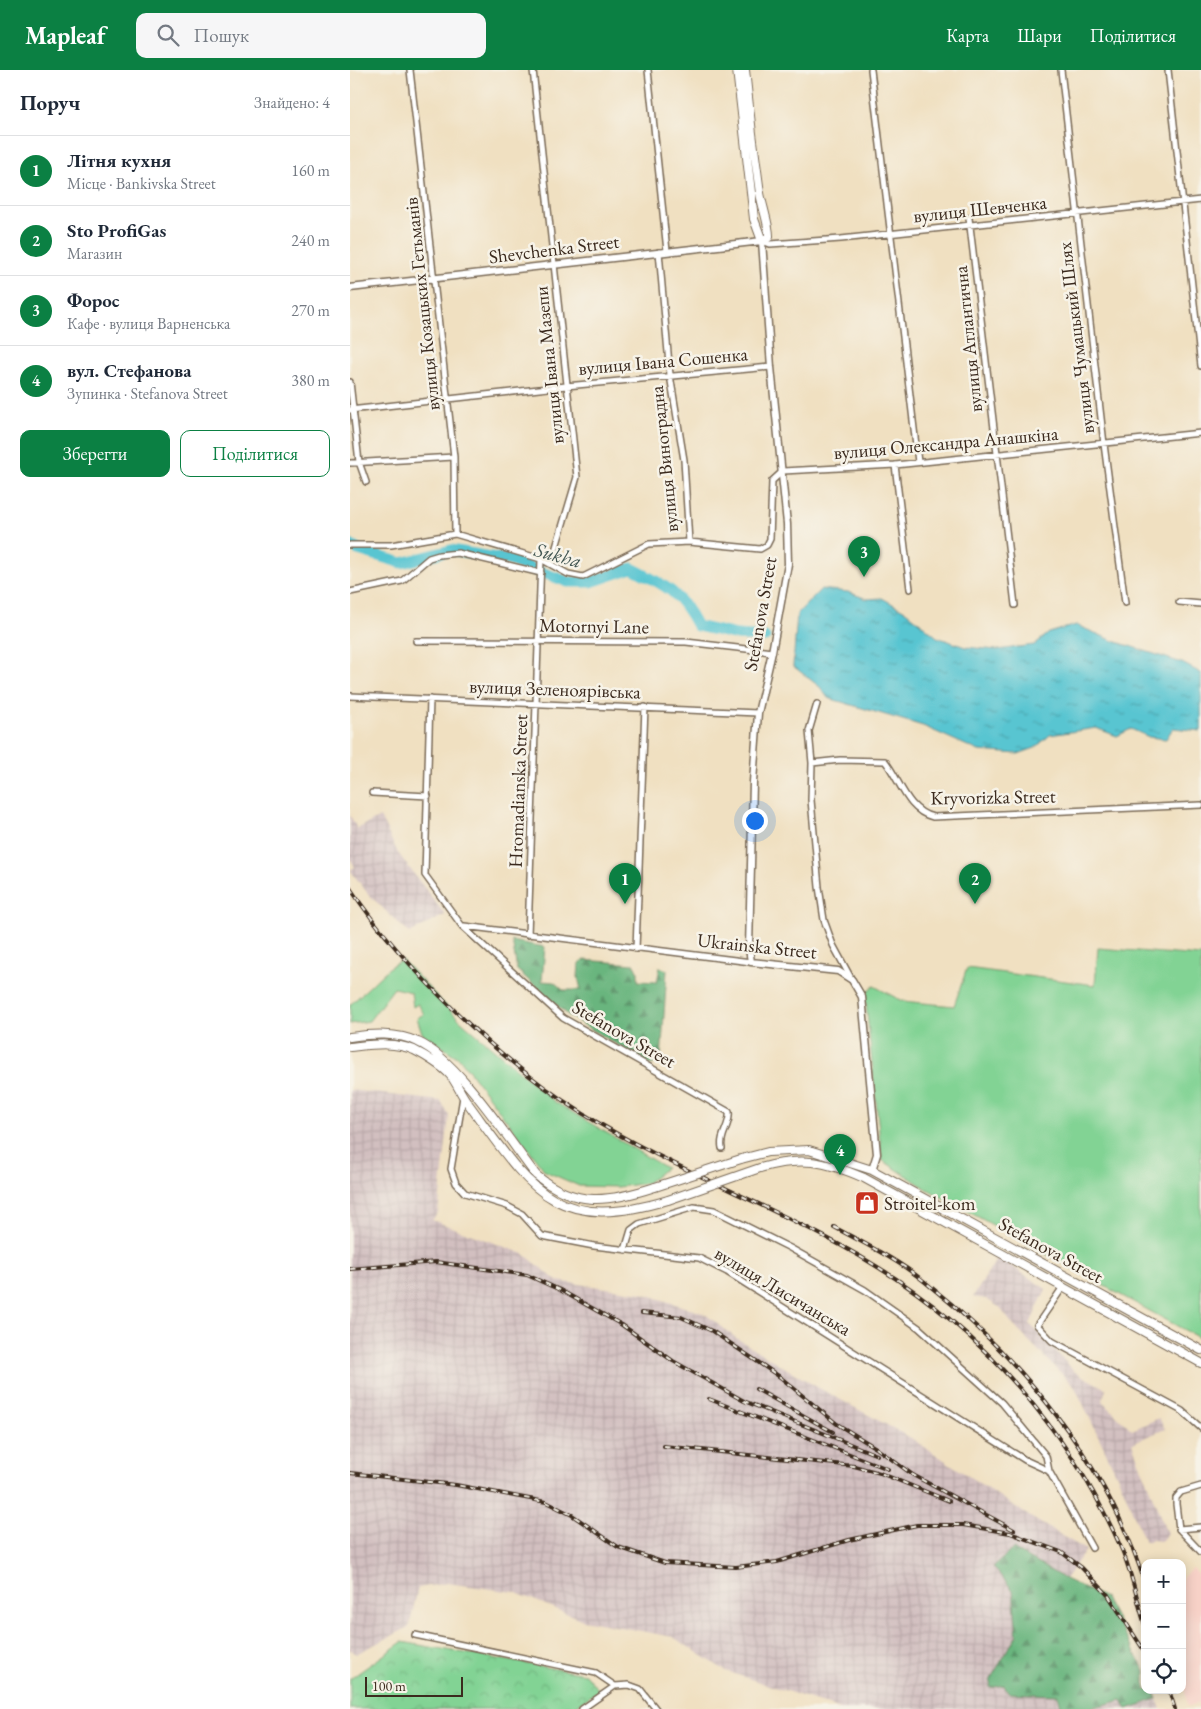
<!DOCTYPE html>
<html lang="uk">
<head>
<meta charset="utf-8">
<style>
  body { margin:0; font-family:"EB Garamond",serif; background:#f6f6f7; color:#1f2937 }
  .controls { position:absolute; right:15px; bottom:15px; display:grid; overflow:hidden; border-radius:10px; box-shadow:0 2px 12px #0003 }
  .controls button { width:45px; height:45px; display:grid; place-items:center; padding:0; border:0; border-bottom:1px solid #e0e1e3; background:#fff; color:#1f2937; font:25px sans-serif }
  .scale { position:absolute; left:15px; bottom:12px; width:98px; box-sizing:border-box; padding-left:5px; border:2px solid #3b2a1e; border-top:0; font-size:14px; line-height:18px; white-space:nowrap; color:#3b2a1e; -webkit-text-stroke:4px #f7f3e8; paint-order:stroke }
  .you { position:absolute; left:404px; top:750px; width:18px; height:18px; margin:-12px; border:4px solid #fff; border-radius:50%; background:#1a73e8; box-shadow:0 0 0 8px #1a73e833 }
  .badge { display:grid; place-items:center; width:32px; height:32px; border-radius:50%; background:#0b8043; color:#fff; font-size:16px; font-weight:700 }
  .pin { position:absolute; translate:-50% -41px; filter:drop-shadow(0 1px 2px #0008) }
  .pin::after { content:''; position:absolute; top:26px; width:18px; height:15px; background:inherit; clip-path:polygon(0 0,100% 0,50% 100%) }
  .list { margin:0; padding:0; list-style:none }
  h2 { display:flex; justify-content:space-between; align-items:center; height:65px; margin:0; padding:0 20px; font-size:21px }
  h2 small { font-size:16px; font-weight:400; color:#747a83 }
  .list li { display:grid; grid-template-columns:32px 1fr auto; gap:15px; align-items:center; box-sizing:border-box; height:70px; padding:0 20px; border-top:1px solid #e0e1e3 }
  .list b { display:block; font-size:19px; white-space:nowrap }
  .list p { margin:0; font-size:16px; white-space:nowrap; color:#747a83 }
  .list em { font-size:16px; font-style:normal; color:#747a83 }
  .actions { display:flex; gap:10px; padding:15px 20px }
  .actions a { flex:1; padding:11px 0; border:1px solid #0b8043; border-radius:10px; text-align:center; font-size:18px; color:#0b8043 }
  .actions .main { background:#0b8043; color:#fff }
  .icon { flex:none; width:28px; height:28px; fill:none; stroke:currentColor; stroke-width:2; stroke-linecap:round; stroke-linejoin:round }
  .map { position:relative; flex:none; width:851px; height:1639px; overflow:hidden }
  header { display:flex; align-items:center; gap:30px; box-sizing:border-box; height:70px; padding:0 25px; background:#0b8043; color:#fff }
  header strong { font-size:24px }
  nav { display:flex; gap:28px; margin-inline-start:auto; font-size:18px }
  .search { width:350px; height:45px; background:#f6f6f7; display:flex; align-items:center; gap:12px; box-sizing:border-box; padding:0 18px; border-radius:10px; color:#747a83; font-size:19px }
  main { display:flex }
  aside { flex:1; background:#fff }
  .map>svg:first-child { display:block }
  .built { fill:#f7d1c7 }
  .industrial { fill:url(#industrial-grid) }
  .grass { fill:#82d394; stroke:#5e7e59 }
  .forest { fill:url(#forest-firs); stroke:#52704e }
  .park { fill:url(#park-crowns); stroke:#5e7e59 }
  .water { fill:url(#water-ripples); stroke:#4a7878 }
  .lines { fill:none; stroke-linecap:round; stroke-linejoin:round }
  .river { stroke:#58c5d1; stroke-width:11 }
  .minor-casing { stroke:#7a6a57; stroke-width:8 }
  .tertiary-casing { stroke:#7a6a57; stroke-width:9 }
  .secondary-casing { stroke:#7a6a57; stroke-width:10 }
  .minor { stroke:#fff; stroke-width:5 }
  .tertiary { stroke:#fff; stroke-width:6 }
  .secondary { stroke:#fff; stroke-width:8 }
  .rail-casing { stroke:#3b2a1e; stroke-width:4 }
  .rail { stroke:#f7f3e8; stroke-width:2; stroke-dasharray:5.5; stroke-linecap:butt }
  .secondary-bridge-casing { stroke:#7a6a57; stroke-width:10; stroke-linecap:butt }
  .secondary-bridge { stroke:#fff; stroke-width:8 }
  .labels { text-anchor:middle; dominant-baseline:central; stroke-width:5; stroke-linejoin:round; paint-order:stroke }
  .street-label { font-size:19px; fill:#3b2a1e; stroke:#f7f3e8 }
  .poi-label { font-size:19px; fill:#3b2a1e; stroke:#f7f3e8; text-anchor:start }
  .water-label { font-size:20px; font-style:italic; fill:#445854; stroke:#f7f3e8 }
</style>
</head>
<body>
<header>
<strong>Mapleaf</strong>
<div class="search"><svg class="icon" aria-label="search" viewBox="0 0 24 24"><circle cx="10" cy="10" r="6"/><path d="M15 15l6 6"/></svg>Пошук</div>
<nav><a>Карта</a><a>Шари</a><a>Поділитися</a></nav>
</header>
<main>
<aside>
<h2>Поруч<small>Знайдено: 4</small></h2>
<ul class="list">
<li><span class="badge">1</span><div><b>Літня кухня</b><p>Місце · Bankivska Street</p></div><em>160 m</em></li>
<li><span class="badge">2</span><div><b>Sto ProfiGas</b><p>Магазин</p></div><em>240 m</em></li>
<li><span class="badge">3</span><div><b>Форос</b><p>Кафе · вулиця Варненська</p></div><em>270 m</em></li>
<li><span class="badge">4</span><div><b>вул. Стефанова</b><p>Зупинка · Stefanova Street</p></div><em>380 m</em></li>
</ul>
<div class="actions"><a class="main">Зберегти</a><a>Поділитися</a></div>
</aside>
<div class="map">
<svg width="851" height="1639" viewBox="0 0 851 1639">
  <defs>
    <pattern id="industrial-grid" width="8" height="8" patternUnits="userSpaceOnUse" patternTransform="scale(1.25)"><rect width="8" height="8" fill="#d2bfc0"/><path d="M0 4h8M4 0v8" fill="none" stroke="#b5a4a5"/></pattern>
    <pattern id="forest-firs" width="22" height="20" patternUnits="userSpaceOnUse" patternTransform="scale(1.25)"><rect width="22" height="20" fill="#69b57e"/><path d="M5 1l3.5 6h-7zM16 11l3.5 6h-7z" fill="#589367"/></pattern>
    <pattern id="park-crowns" width="20" height="18" patternUnits="userSpaceOnUse" patternTransform="scale(1.25)"><rect width="20" height="18" fill="#82d394"/><path d="M2 6a3 3 0 1 1 6 0M12 15a3 3 0 1 1 6 0" fill="none" stroke="#71b57f"/></pattern>
    <pattern id="water-ripples" width="26" height="14" patternUnits="userSpaceOnUse" patternTransform="scale(1.25)"><rect width="26" height="14" fill="#58c5d1"/><path d="M2 4q2-2 4 0t4 0M15 11q2-2 4 0t4 0" fill="none" stroke="#4aa0a9"/></pattern>
  </defs>
  <rect width="100%" height="100%" fill="#f7f3e8"/>
  <filter id="ink" filterUnits="userSpaceOnUse"><feTurbulence type="fractalNoise" baseFrequency=".02" numOctaves="2"/><feDisplacementMap in="SourceGraphic" scale="10" xChannelSelector="R" yChannelSelector="G"/><feConvolveMatrix kernelMatrix="1 2 1 2 8 2 1 2 1" color-interpolation-filters="sRGB"/></filter>
  <filter id="wash" filterUnits="userSpaceOnUse"><feTurbulence type="fractalNoise" baseFrequency=".0096" numOctaves="4" result="noise"/><feDisplacementMap in="SourceGraphic" scale="20" xChannelSelector="R" yChannelSelector="G"/><feGaussianBlur stdDeviation="1.12" result="paint"/><feColorMatrix in="noise" values="0 0 0 0 0 0 0 0 0 0 0 0 0 0 0 0 0 1.4 0 .05"/><feComposite in="paint" operator="in"/></filter>
  <g filter="url(#wash)">
    <rect width="100%" height="100%" fill="#f0e0c1"/>
    <!-- built -->
    <path class="built" d="M842,1498L848,1504L851,1514V1633L838,1636L832,1609V1508Z"/>
    <!-- industrial -->
    <path class="industrial" d="M0,745L7,759L30,747L48,783L95,845L59,863L19,825L0,800L5,797L0,788Z
      M0,1020L91,1031L99,1046L88,1143L82,1150L174,1184L207,1211L292,1223L355,1244L386,1268L467,1317L561,1368L682,1448L736,1480L715,1509L663,1479L667,1565L641,1608V1618L654,1615L658,1623L708,1625L712,1639H491L376,1601L323,1567L233,1550L164,1522L97,1513L68,1518L59,1557L6,1584L0,1579Z
      M648,1187L696,1219L680,1254L725,1302L756,1319L752,1331L782,1360L809,1348L815,1359L782,1373L817,1464L811,1471L802,1470L795,1472L773,1418L725,1317L664,1256L649,1237L636,1229L623,1227Z
      M807,1629L811,1639H736L772,1630L777,1639Z"/>
    <!-- grass -->
    <path class="grass" d="M748,878L851,886V1269L577,1119L532,1090L515,924L524,916L552,931L604,936L617,898L745,915Z
      M52,890L110,950L205,1032L316,1098L297,1113L268,1117L229,1116L195,1101L110,989L72,963L67,948L74,944L68,934L63,937L61,922L44,918L19,951L0,954V935L41,896Z"/>
    <!-- forest -->
    <path class="forest" d="M162,871L195,877L192,911L204,912L213,920H231L228,907L229,893L234,890L284,894L288,902V911L307,912L310,897L317,900L311,990L301,995L219,946L167,900Z
      M663,1479L715,1509L755,1528L795,1601V1620H805L807,1629L777,1639L772,1630L736,1639H712L708,1625L658,1623L654,1615L640,1618L641,1608L667,1565L663,1520L643,1497Z"/>
    <!-- park -->
    <path class="park" d="M52,1572L235,1604L249,1620L222,1639H0V1609Z"/>
    <!-- water -->
    <path class="water" d="M471,519L498,522L517,529L532,528L557,542L587,567L615,577L647,580L684,575L699,563L726,555L764,571L832,593L851,603V661L823,658L816,669L799,667L781,659L767,666L746,658L700,665L685,678L668,684L629,681L573,656L478,628L470,617L443,596L447,544Z"/>
    <g class="lines">
      <!-- river -->
      <path class="river" d="M0,475L8,480L52,493L101,480L159,490L218,512H241L282,498C316,516 328,520 347,556L387,565L415,567"/>
    </g>
  </g>
  <g filter="url(#ink)">
    <g class="lines">
      <defs>
        <path id="minor" d="M60,0L104,387L105,464
          M183,0L227,407L201,494
          M298,0L317,181
          M521,0L568,392
          M711,0L754,374L775,533
          M818,0L851,296
          M619,148L665,535
          M412,171L420,174L491,169L851,130
          M309,182L320,305L334,390L339,472
          M0,312L9,392L16,412
          M0,340L216,316L421,297
          M0,393L104,387
          M545,395L560,519
          M0,475H41L105,464L191,489L218,504L233,507L299,474L339,472L410,479L417,475L420,469L422,411L433,401L545,395L851,363
          M0,522L52,511L79,488L89,485L108,483L191,503
          M829,532L851,534
          M66,571L336,572L422,582
          M0,626L408,643
          M80,629L75,805L112,856L213,948L379,1042C381,1055 369,1065 372,1078
          M467,634L459,661L462,693L461,730L469,817L474,850L483,875L502,910
          M462,693L490,690L535,691C550,710 557,741 583,747L851,735
          M22,723L78,726
          M114,856L401,892
          M178,865L191,489
          M286,879L295,637
          M113,1027L101,1099L106,1113L115,1123L157,1136L172,1144L192,1166L244,1176L349,1188L377,1202L675,1390L699,1401L742,1478
          M275,1180L281,1160L289,1154L344,1137L364,1140L440,1178L515,1220L569,1258L652,1333L696,1386L699,1401
          M713,1217L687,1255L702,1271L832,1341L851,1358
          M851,1416L831,1422L826,1428V1434L829,1459L851,1482
          M829,1459L851,1457
          M65,1565L246,1603L265,1616L279,1615L290,1619L306,1639
          M232,1639L265,1616"/>
        <path id="tertiary" d="M0,218L412,171L421,297L437,454L438,494L422,582L408,643L403,712L399,878L401,892L488,901L502,910L512,927L527,1084L522,1100"/>
        <path id="secondary" d="M387,0L404,149L412,171L419,167C420,158 412,135 410,123C404,82 399,41 395,0
          M0,967C22,964 47,962 68,972C107,989 158,1069 186,1105C226,1138 259,1132 305,1117
          M0,977C20,975 44,971 64,980C74,985 94,997 101,1006C107,1014 111,1024 117,1032C179,1116 202,1165 318,1130
          M391,1089L418,1082L459,1080L522,1100L851,1280
          M410,1098C451,1086 475,1091 514,1108L851,1293"/>
      </defs>
      <!-- minor casing -->
      <use href="#minor" class="minor-casing"/>
      <!-- tertiary casing -->
      <use href="#tertiary" class="tertiary-casing"/>
      <!-- secondary casing -->
      <use href="#secondary" class="secondary-casing"/>
      <!-- minor -->
      <use href="#minor" class="minor"/>
      <!-- tertiary -->
      <use href="#tertiary" class="tertiary"/>
      <!-- secondary -->
      <use href="#secondary" class="secondary"/>
      <defs>
        <path id="rail" d="M0,818C53,898 151,992 232,1043C326,1102 432,1138 526,1196C633,1261 722,1365 772,1480C782,1504 787,1530 795,1555
          M484,1157C515,1174 548,1190 575,1212C673,1290 757,1393 795,1513
          M0,1199L86,1192L177,1205L210,1220L272,1255L323,1291L394,1331L527,1385
          M292,1243L331,1247L362,1261L430,1307L487,1354L526,1378L563,1405L664,1460
          M406,1319L483,1362
          M359,1329L538,1399
          M314,1376L504,1396L530,1403L599,1431
          M0,1403L106,1415L196,1432L222,1445L268,1477L315,1493L386,1497L427,1492L499,1470L567,1455H613L660,1463L711,1482L731,1497L758,1525L795,1582
          M819,1620L825,1639"/>
      </defs>
      <!-- rail casing -->
      <use href="#rail" class="rail-casing"/>
      <!-- rail -->
      <use href="#rail" class="rail"/>
      <defs>
        <path id="secondary-bridge" d="M305,1117L391,1089
          M318,1130L410,1098"/>
      </defs>
      <!-- secondary-bridge casing -->
      <use href="#secondary-bridge" class="secondary-bridge-casing"/>
      <!-- secondary-bridge -->
      <use href="#secondary-bridge" class="secondary-bridge"/>
    </g>
  </g>
  <!-- icons -->
  <defs>
    <symbol id="shop-square" viewBox="-11 -11 22 22"><rect x="-9" y="-9" width="18" height="18" rx="4" fill="#c8321e" stroke="#f7f3e8"/><path d="M-5-2.5h2.3a2.7 3.5 0 0 1 5.4 0H5L5.5 6h-11ZM-1.5-2.5h3a1.5 2.3 0 0 0-3 0Z" fill="#fff"/></symbol>
  </defs>
  <g fill-rule="evenodd">
    <use href="#shop-square" x="503" y="1119" width="28" height="28"/>
  </g>
  <g class="labels">
    <!-- street labels -->
    <g class="street-label">
      <text transform="translate(630 139) rotate(-6)">вулиця Шевченка</text>
      <text transform="translate(204 179) rotate(-7)">Shevchenka Street</text>
      <text transform="translate(72 234) rotate(-96)">вулиця Козацьких Гетьманів</text>
      <text transform="translate(726 268) rotate(-97)">вулиця Чумацький Шлях</text>
      <text transform="translate(618 269) rotate(-96)">вулиця Атлантична</text>
      <text transform="translate(313 291) rotate(-5)">вулиця Івана Сошенка</text>
      <text transform="translate(199 295) rotate(-96)">вулиця Івана Мазепи</text>
      <text transform="translate(596 373) rotate(-5)">вулиця Олександра Анашкіна</text>
      <text transform="translate(314 389) rotate(-96)">вулиця Виноградна</text>
      <text transform="translate(410 544) rotate(-80)">Stefanova Street</text>
      <text transform="translate(244 556) rotate(1)">Motornyi Lane</text>
      <text transform="translate(205 619) rotate(2)">вулиця Зеленоярівська</text>
      <text transform="translate(168 721) rotate(-88)">Hromadianska Street</text>
      <text transform="translate(643 727) rotate(-1)">Kryvorizka Street</text>
      <text transform="translate(407 876) rotate(6)">Ukrainska Street</text>
      <text transform="translate(274 964) rotate(30)">Stefanova Street</text>
      <text transform="translate(701 1180) rotate(29)">Stefanova Street</text>
      <text transform="translate(433 1221) rotate(31)">вулиця Лисичанська</text>
    </g>
    <!-- poi labels -->
    <g class="poi-label">
      <text x="534" y="1133">Stroitel-kom</text>
    </g>
    <!-- water labels -->
    <g class="water-label">
      <text transform="translate(208 485) rotate(15)">Sukha</text>
    </g>
  </g>
</svg>
<div class="controls">
<button>+</button>
<button>−</button>
<button><svg class="icon" aria-label="locate" viewBox="0 0 24 24"><circle cx="12" cy="12" r="6"/><path d="M12 2v4M12 18v4M2 12h4M18 12h4"/></svg></button>
</div>
<div class="scale">100 m</div>
<div class="you"></div>
<div class="pin badge" style="left:275px;top:834px">1</div>
<div class="pin badge" style="left:625px;top:834px">2</div>
<div class="pin badge" style="left:514px;top:507px">3</div>
<div class="pin badge" style="left:490px;top:1105px">4</div>
</div>
</main>
</body>
</html>
